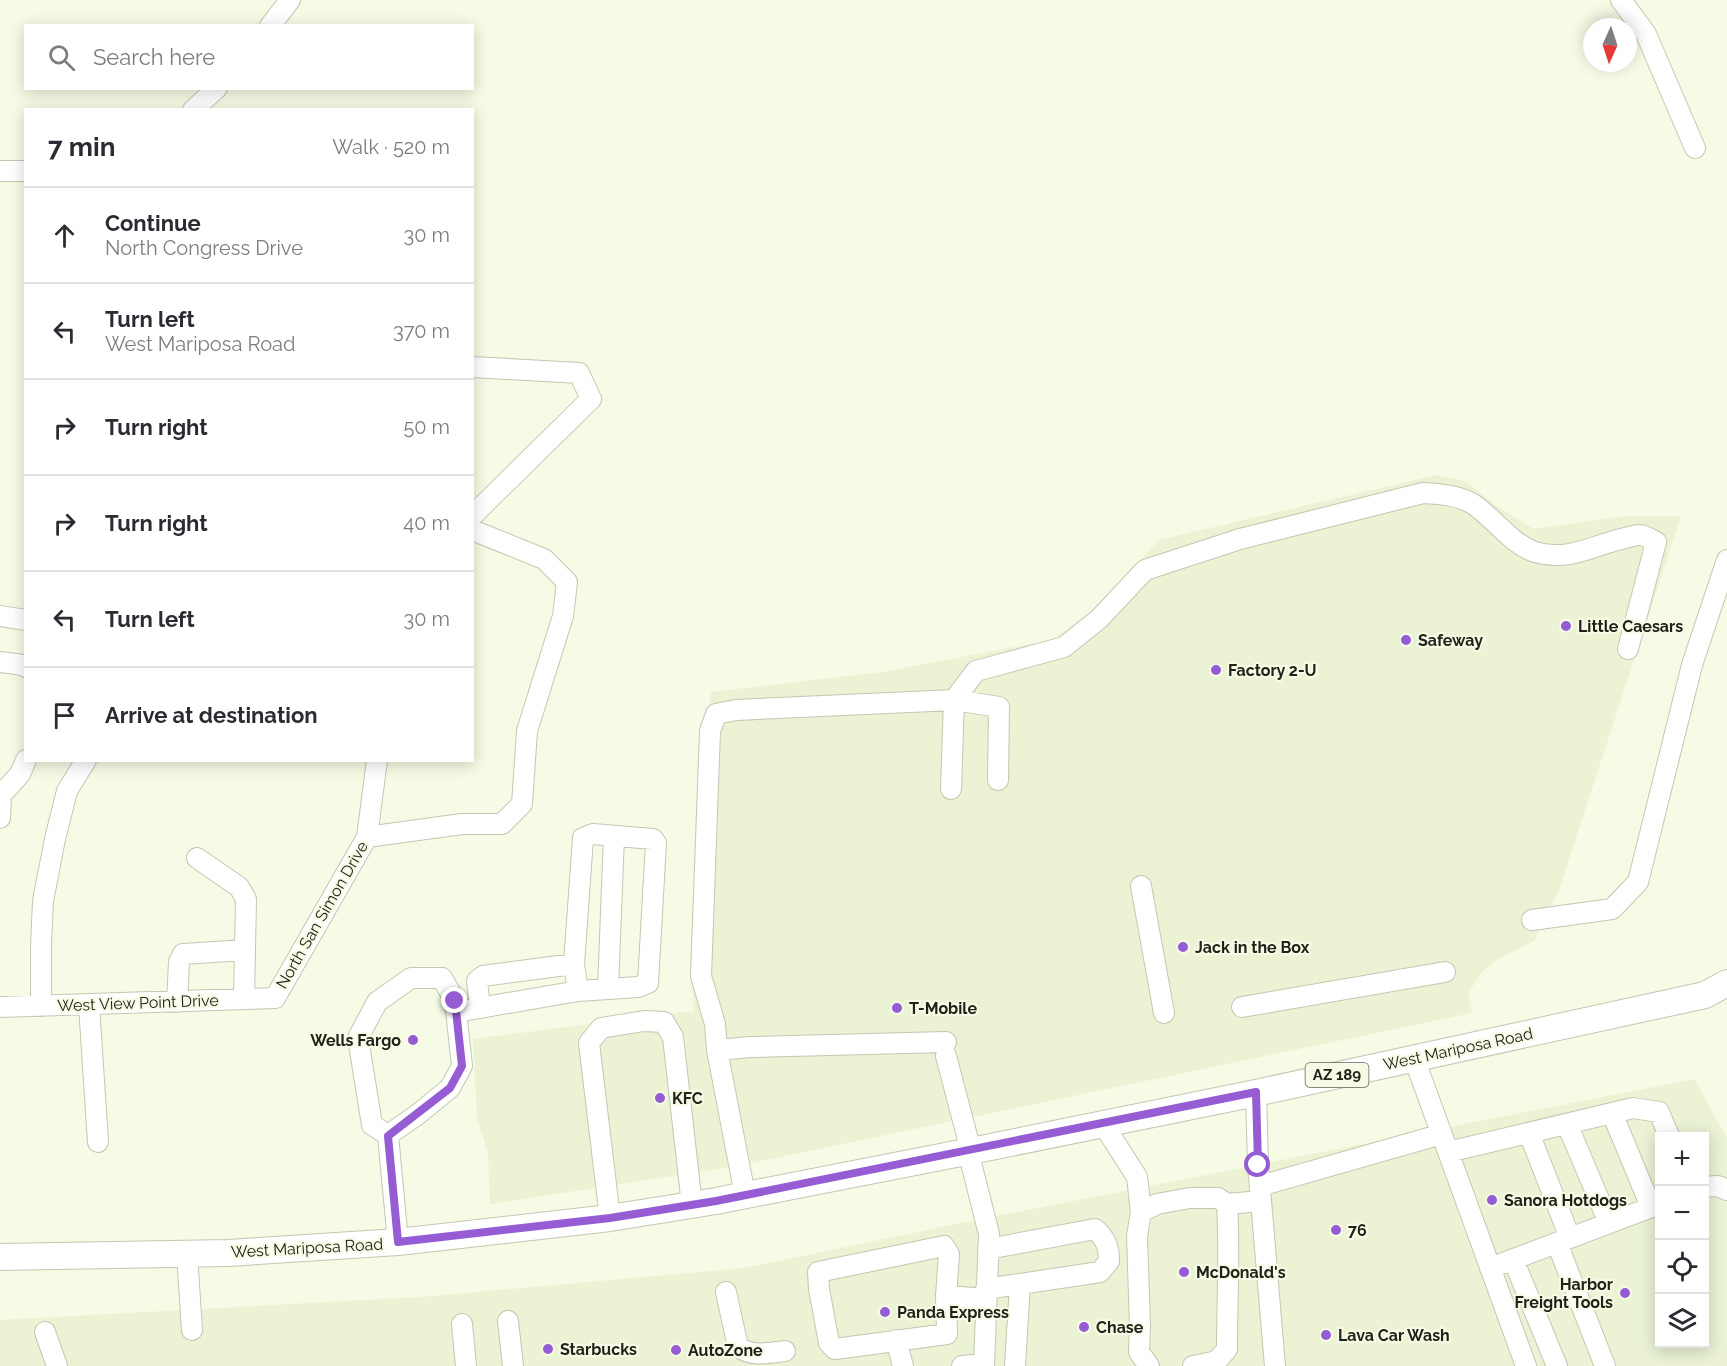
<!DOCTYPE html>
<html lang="en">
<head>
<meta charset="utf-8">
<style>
  body { margin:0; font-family:Raleway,sans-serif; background:#f2f2f3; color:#2b2b33 }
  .controls { position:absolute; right:18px; bottom:18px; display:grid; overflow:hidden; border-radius:0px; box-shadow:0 3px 15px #0003 }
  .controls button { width:54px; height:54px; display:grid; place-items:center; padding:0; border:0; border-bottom:2px solid #e1e1e2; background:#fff; color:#2b2b33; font:30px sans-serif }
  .compass { position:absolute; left:1583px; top:18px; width:54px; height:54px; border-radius:50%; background:#fff; box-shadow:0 3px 15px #0003; rotate:183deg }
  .stop { position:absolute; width:18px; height:18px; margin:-14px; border:4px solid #955cd4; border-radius:50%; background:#fff }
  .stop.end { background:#955cd4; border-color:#fff; box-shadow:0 2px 6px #0008 }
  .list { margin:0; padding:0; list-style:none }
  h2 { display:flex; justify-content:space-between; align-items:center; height:78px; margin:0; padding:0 24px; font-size:26px }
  h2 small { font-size:20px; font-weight:400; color:#7c7c81 }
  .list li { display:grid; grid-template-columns:39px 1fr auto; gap:18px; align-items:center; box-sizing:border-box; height:96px; padding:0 24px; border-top:2px solid #e1e1e2 }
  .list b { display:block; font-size:22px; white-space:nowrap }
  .list p { margin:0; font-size:20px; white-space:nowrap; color:#7c7c81 }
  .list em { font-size:20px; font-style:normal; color:#7c7c81 }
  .icon { flex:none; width:33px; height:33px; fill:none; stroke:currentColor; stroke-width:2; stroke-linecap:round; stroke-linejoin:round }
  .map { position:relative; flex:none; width:1727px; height:1366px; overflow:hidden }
  .search { position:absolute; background:#fff; box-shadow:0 3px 15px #0003; left:24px; top:24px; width:450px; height:66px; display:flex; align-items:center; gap:15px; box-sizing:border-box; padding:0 21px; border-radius:0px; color:#7c7c81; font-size:22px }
  .panel { position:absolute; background:#fff; box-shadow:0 3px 15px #0003; left:24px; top:108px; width:450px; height:654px; border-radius:0px }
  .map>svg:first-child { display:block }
  .built { fill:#ebf3d4; fill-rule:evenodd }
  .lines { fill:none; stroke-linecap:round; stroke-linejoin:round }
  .minor-casing { stroke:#c2c8b2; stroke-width:22 }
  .major-casing { stroke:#c2c8b2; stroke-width:28 }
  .minor { stroke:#fff; stroke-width:20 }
  .major { stroke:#fff; stroke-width:26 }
  .route { stroke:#955cd4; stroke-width:8 }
  .poi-dot { fill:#955cd4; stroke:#f5fbe4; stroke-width:2 }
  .labels { text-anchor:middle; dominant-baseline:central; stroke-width:4.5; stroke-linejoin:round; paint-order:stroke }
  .shield { fill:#f5fbe4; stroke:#616457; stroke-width:1.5 }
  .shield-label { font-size:15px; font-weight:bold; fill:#21231b }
  .poi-label { font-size:16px; font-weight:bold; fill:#21231b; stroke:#f5fbe4; text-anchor:start }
  .street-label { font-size:16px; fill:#21231b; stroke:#f5fbe4 }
</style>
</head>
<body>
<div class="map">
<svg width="1727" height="1366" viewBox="0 0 1727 1366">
  <rect width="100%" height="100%" fill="#f5fbe4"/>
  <!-- built -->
  <path class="built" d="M1436,475L1465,481L1498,507L1534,529L1626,516H1681L1559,890L1534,941L1498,959L1481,973L1468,994L1472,1013L732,1167L490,1204L488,1153L477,1118L473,1039L694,1011L690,962L699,787L711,692L883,672L1051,640L1093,610L1159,540Z
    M1694,1079L1727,1138V1366H0V1320L421,1297L745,1268L966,1222ZM1660,1136H1704V1344H1660Z"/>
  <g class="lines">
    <defs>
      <path id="minor" d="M1621,0L1646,34L1695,148
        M270,26L290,0
        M193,110L217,88
        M0,171H26
        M472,367L579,373L591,399L472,516
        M0,616L26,620
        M0,662L23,665L26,667
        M998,780L999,707L954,700L976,671L1064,647L1099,619L1145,570L1240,539L1423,493C1440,494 1458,495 1473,504C1494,518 1511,544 1535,552C1569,562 1594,545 1625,538C1630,537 1635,535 1639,535C1644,535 1651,539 1656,542L1628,649
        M0,818L1,795L20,774L26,760
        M367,837L462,824H502L522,804L527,731L563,616L567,582L544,559L472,530
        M197,858L239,887L246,899L244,999
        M1141,886L1164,1013
        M1532,920L1612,909L1638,882L1692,665L1727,560
        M608,989L614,836
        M177,1002L179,962L183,954L245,950
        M89,1005L98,1142
        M41,1006V945L43,901L55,839L67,791L86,760
        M0,1007L275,998L367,837L377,760
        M1242,1007L1445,972
        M480,1008L477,981L483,976L574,964
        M456,1012L578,991L638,987L648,983L656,843L653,839L593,834L583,838L574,964L578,991
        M717,1050L715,1024L701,976L710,731L716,714L736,710L954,700L951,789
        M946,1056L971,1151
        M1414,1058L1526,1366
        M1256,1093L1258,1165L1275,1366
        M1612,1113L1651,1207
        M1103,1124L1137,1177L1141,1212
        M1567,1124L1609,1223
        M1529,1133L1570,1238
        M388,1135L372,1125L358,1038L377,1002L411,978H442L455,1001L462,1066L450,1088L417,1115L388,1135L398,1242
        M968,1151L989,1234L984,1366
        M1448,1152L1633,1108L1659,1112L1669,1136
        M1260,1186L1442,1134
        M1704,1187L1718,1186L1727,1190
        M745,1195L717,1050L751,1047L946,1042
        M610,1218L589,1043L601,1028L644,1021L664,1022L673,1037L692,1205
        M1557,1243L1605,1366
        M187,1254L192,1330
        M1513,1259L1557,1366
        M1490,1268L1660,1204
        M986,1289L1100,1272L1109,1261C1109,1247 1106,1239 1095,1229L988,1249
        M726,1292L738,1347C753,1357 768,1353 785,1351
        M946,1296L949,1254L944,1246L818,1272L819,1289L829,1343L835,1349L947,1334L946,1296L986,1299
        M508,1321L513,1366
        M462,1324L466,1366
        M45,1332L57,1366
        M896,1340L903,1366
        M962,1366L984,1364
        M1015,1366L1020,1284
        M1149,1366L1139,1352L1140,1326L1137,1236L1141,1212L1157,1204L1190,1198H1218L1227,1204L1261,1201
        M1193,1366L1217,1361L1227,1349C1227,1301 1230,1252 1227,1204"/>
      <path id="major" d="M0,1257L228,1253L398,1242L610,1218L716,1201L971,1151L1256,1093L1705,995L1727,983"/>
    </defs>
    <!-- minor casing -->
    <use href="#minor" class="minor-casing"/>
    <!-- major casing -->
    <use href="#major" class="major-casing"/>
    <!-- minor -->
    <use href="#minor" class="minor"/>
    <!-- major -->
    <use href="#major" class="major"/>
  </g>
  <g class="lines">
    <!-- route -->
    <path class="route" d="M455,1001L462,1066L450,1088L388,1136L398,1242L610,1218L716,1201L1256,1092L1258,1165"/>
  </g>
  <!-- markers -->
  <g class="poi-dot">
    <circle cx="1566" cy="626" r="6"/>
    <circle cx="1406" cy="640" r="6"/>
    <circle cx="1216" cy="670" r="6"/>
    <circle cx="1183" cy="947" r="6"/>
    <circle cx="897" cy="1008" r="6"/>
    <circle cx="413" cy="1040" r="6"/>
    <circle cx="660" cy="1098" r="6"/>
    <circle cx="1492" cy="1200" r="6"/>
    <circle cx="1336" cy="1230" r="6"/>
    <circle cx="1184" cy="1272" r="6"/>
    <circle cx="1625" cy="1293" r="6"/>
    <circle cx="885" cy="1312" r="6"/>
    <circle cx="1084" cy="1327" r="6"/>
    <circle cx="1326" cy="1335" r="6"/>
    <circle cx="548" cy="1349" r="6"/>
    <circle cx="676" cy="1350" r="6"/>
  </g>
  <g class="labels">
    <!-- shield labels -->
    <rect class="shield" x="1305.5" y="1063" width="63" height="24" rx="4.5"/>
    <g class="shield-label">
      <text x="1337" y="1075">AZ 189</text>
    </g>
    <!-- poi labels -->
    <g class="poi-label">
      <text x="1578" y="626">Little Caesars</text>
      <text x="1418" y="640">Safeway</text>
      <text x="1228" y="670">Factory 2-U</text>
      <text x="1195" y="947">Jack in the Box</text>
      <text x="909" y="1008">T-Mobile</text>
      <text x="401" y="1040" text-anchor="end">Wells Fargo</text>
      <text x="672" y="1098">KFC</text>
      <text x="1504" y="1200">Sanora Hotdogs</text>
      <text x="1348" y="1230">76</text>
      <text x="1196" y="1272">McDonald's</text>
      <text x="1613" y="1284" text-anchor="end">Harbor<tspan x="1613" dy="18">Freight Tools</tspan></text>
      <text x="897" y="1312">Panda Express</text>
      <text x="1096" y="1327">Chase</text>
      <text x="1338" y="1335">Lava Car Wash</text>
      <text x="560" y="1349">Starbucks</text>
      <text x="688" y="1350">AutoZone</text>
    </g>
    <!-- street labels -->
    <g class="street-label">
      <text transform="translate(322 915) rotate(-60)">North San Simon Drive</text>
      <text transform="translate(138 1003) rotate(-2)">West View Point Drive</text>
      <text transform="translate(1458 1049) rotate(-12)">West Mariposa Road</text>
      <text transform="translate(307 1248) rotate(-3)">West Mariposa Road</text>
    </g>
  </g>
</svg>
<div class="controls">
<button>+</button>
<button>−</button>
<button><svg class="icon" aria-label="locate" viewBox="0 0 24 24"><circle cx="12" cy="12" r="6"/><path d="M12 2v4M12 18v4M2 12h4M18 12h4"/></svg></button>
<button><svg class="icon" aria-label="layers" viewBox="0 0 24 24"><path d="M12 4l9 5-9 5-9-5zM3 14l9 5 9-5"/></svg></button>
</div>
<svg class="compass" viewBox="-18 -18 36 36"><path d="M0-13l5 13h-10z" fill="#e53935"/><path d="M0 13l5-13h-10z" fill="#7c7c81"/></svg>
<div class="stop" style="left:1258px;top:1165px"></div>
<div class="stop end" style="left:455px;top:1001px"></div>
<div class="search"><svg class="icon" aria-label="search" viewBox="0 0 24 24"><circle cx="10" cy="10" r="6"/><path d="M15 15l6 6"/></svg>Search here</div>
<section class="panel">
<h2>7 min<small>Walk · 520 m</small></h2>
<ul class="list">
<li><svg class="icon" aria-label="ahead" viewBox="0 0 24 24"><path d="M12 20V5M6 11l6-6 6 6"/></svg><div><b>Continue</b><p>North Congress Drive</p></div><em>30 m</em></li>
<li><svg class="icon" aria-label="left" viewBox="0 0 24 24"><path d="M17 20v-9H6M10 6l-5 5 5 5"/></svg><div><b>Turn left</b><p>West Mariposa Road</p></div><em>370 m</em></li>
<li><svg class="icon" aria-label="right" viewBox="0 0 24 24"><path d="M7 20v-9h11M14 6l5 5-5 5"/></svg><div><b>Turn right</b></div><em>50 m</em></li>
<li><svg class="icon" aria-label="right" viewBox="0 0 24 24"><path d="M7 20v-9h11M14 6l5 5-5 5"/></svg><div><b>Turn right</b></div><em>40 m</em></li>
<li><svg class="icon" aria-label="left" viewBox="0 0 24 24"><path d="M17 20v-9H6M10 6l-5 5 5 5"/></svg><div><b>Turn left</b></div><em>30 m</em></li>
<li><svg class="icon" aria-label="arrive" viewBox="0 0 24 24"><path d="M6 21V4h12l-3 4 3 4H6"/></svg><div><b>Arrive at destination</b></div></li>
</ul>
</section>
</div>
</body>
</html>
